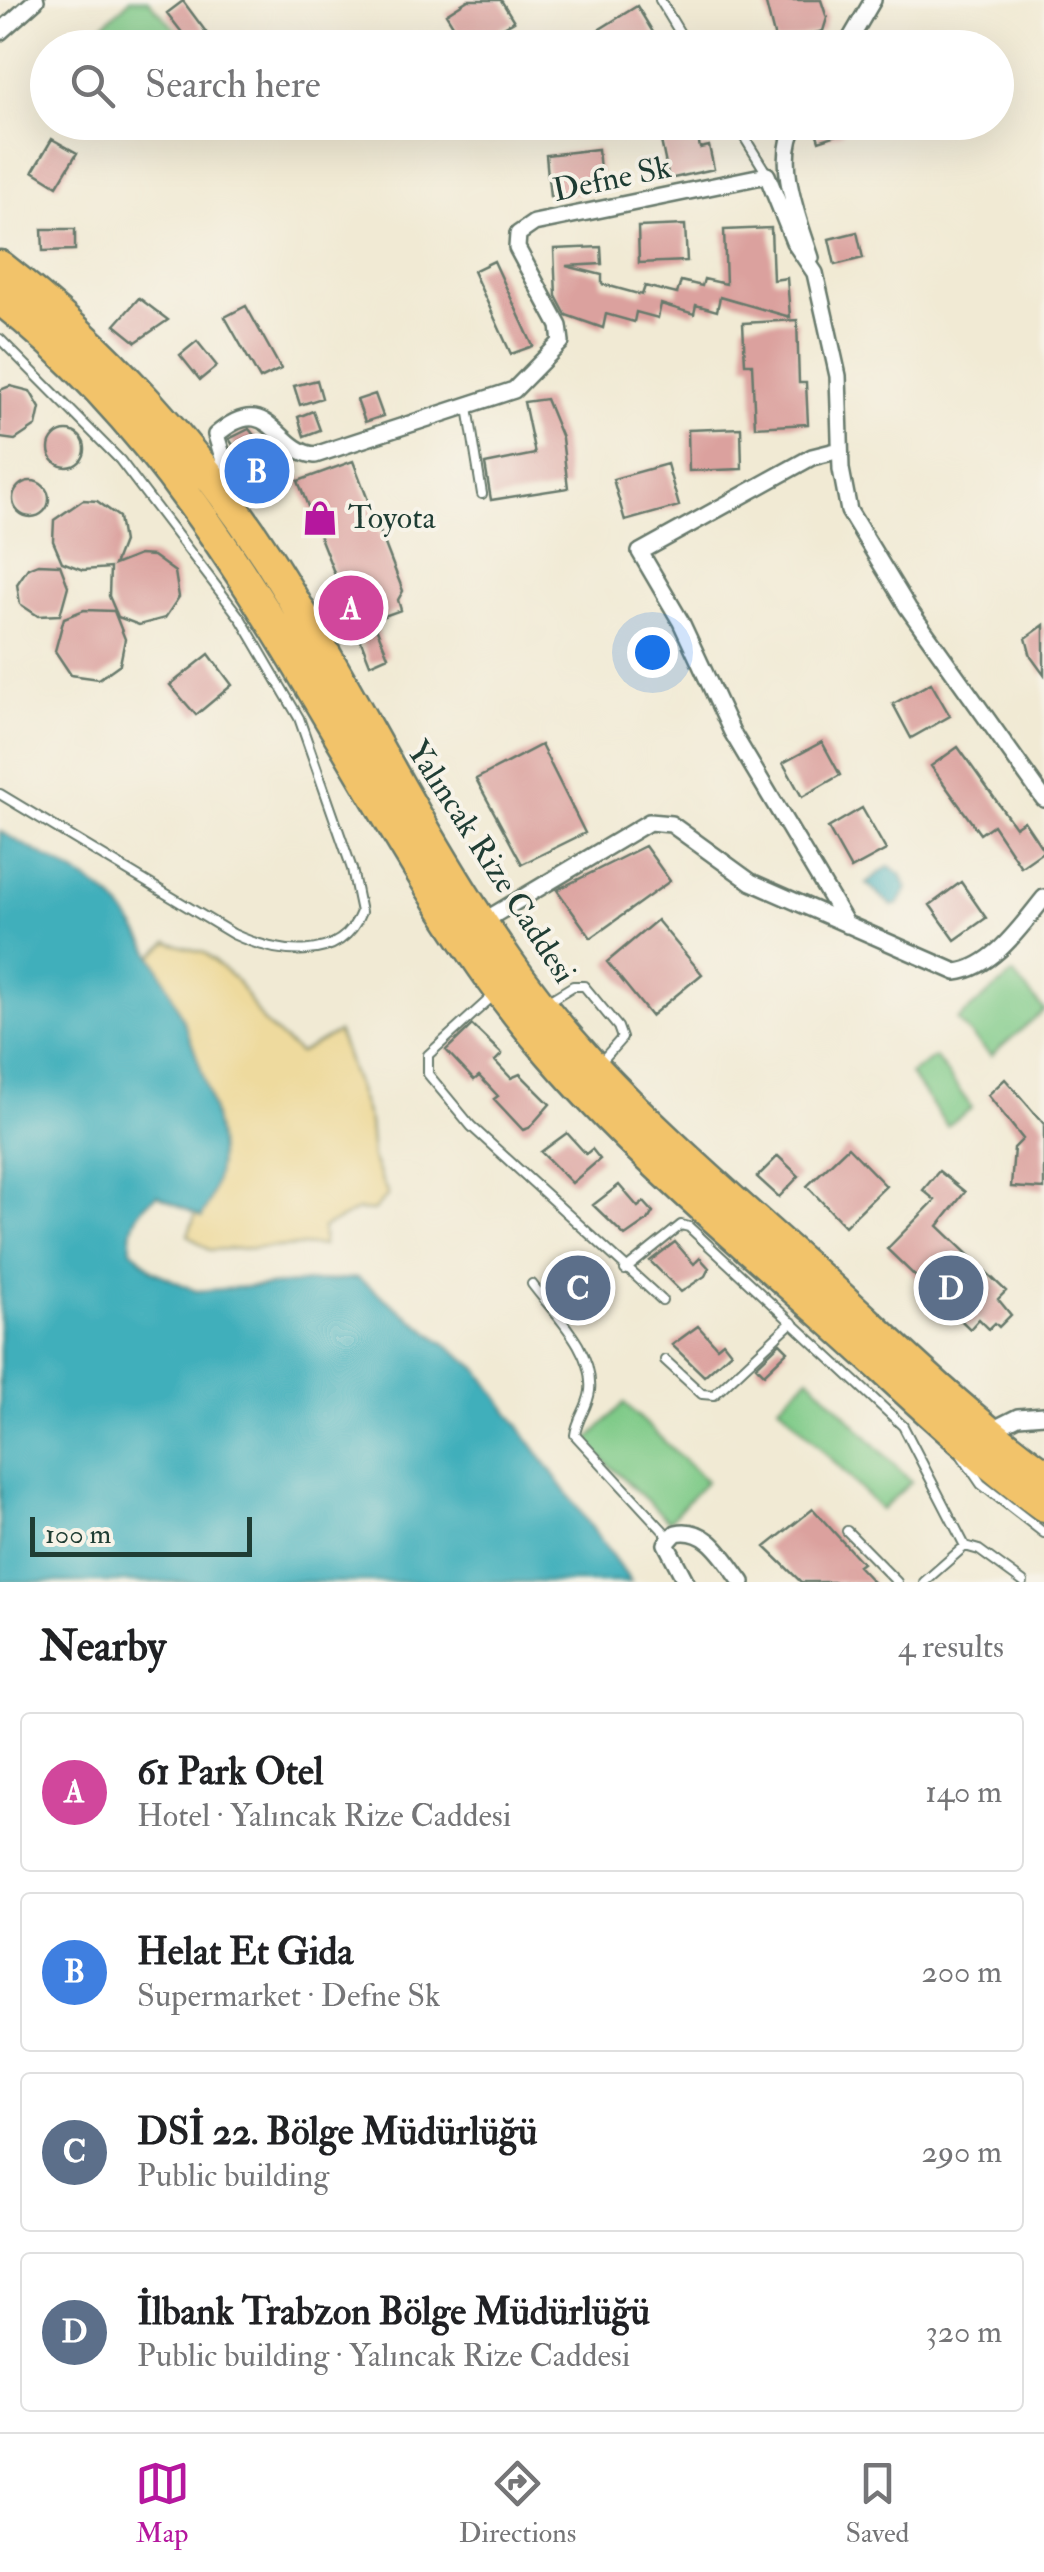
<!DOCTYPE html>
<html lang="en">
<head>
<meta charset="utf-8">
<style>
  body { margin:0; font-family:"IM FELL Double Pica",serif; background:#f6f6f6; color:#202124 }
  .scale { position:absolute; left:30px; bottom:25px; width:222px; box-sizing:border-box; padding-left:10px; border:5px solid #1f3d34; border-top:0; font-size:28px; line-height:35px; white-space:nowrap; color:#1f3d34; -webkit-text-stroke:8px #f7f3e8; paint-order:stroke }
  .you { position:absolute; left:652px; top:652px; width:35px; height:35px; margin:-25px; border:8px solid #fff; border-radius:50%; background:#1a73e8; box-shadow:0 0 0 15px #1a73e833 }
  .badge { display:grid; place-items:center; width:65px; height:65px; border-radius:50%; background:#b5179e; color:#fff; font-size:32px; font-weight:700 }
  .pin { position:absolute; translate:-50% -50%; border:5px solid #fff; box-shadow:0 2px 10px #0006 }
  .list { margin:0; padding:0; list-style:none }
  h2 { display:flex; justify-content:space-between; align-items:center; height:130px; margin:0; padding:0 40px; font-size:42px }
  h2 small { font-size:32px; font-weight:400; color:#757577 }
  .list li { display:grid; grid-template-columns:65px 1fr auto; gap:30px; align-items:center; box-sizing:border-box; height:160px; margin:0 20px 20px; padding:0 20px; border:2px solid #e0e0e0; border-radius:10px }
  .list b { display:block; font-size:38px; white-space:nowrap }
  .list p { margin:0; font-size:32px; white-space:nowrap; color:#757577 }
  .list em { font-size:32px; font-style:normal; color:#757577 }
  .icon { flex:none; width:55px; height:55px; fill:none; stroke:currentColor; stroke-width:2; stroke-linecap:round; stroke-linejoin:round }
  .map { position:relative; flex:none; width:1044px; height:1582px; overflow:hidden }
  .search { position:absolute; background:#fff; box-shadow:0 10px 40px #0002; left:30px; right:30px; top:30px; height:110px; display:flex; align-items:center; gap:25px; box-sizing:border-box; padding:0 35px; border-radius:55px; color:#757577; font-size:38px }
  .sheet { height:850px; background:#fff }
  nav { display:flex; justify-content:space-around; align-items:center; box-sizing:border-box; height:140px; border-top:2px solid #e0e0e0; background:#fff; font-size:28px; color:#757577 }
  nav a { display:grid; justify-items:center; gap:5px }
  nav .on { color:#b5179e }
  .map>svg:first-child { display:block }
  .green { fill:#80cb89; stroke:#50845e; stroke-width:2.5 }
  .sand { fill:#eeda9e; stroke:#868c69; stroke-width:2.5 }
  .water { fill:#3fafbb; stroke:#2f7678; stroke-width:2.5 }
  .building { fill:#dba19e }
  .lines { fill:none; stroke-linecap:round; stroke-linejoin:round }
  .lane-casing { stroke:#687a6c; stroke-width:12 }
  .street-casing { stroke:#687a6c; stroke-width:20 }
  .highway-casing { stroke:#687a6c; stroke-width:35 }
  .lane { stroke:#fff; stroke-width:8 }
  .street { stroke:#fff; stroke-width:15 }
  .highway { stroke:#f2c36a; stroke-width:30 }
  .labels { text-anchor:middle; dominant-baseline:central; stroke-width:8; stroke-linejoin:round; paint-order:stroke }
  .street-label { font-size:32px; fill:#1f3d34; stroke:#f7f3e8 }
  .poi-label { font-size:32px; fill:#1f3d34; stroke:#f7f3e8; text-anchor:start }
</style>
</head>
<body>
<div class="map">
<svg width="1044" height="1582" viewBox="0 0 1044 1582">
  <rect width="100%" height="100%" fill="#f7f3e8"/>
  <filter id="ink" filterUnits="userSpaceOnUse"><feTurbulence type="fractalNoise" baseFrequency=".01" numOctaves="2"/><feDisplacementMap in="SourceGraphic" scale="20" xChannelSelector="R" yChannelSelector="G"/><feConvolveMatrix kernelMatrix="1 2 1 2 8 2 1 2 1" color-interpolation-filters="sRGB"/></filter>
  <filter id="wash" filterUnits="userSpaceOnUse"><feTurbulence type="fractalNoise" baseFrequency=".0048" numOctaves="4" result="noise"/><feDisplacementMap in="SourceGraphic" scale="40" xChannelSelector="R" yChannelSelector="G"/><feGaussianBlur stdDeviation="2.25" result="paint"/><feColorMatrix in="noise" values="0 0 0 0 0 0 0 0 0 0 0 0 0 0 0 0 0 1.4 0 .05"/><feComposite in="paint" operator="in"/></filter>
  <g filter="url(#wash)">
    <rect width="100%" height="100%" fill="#f1ead4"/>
    <!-- green -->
    <path class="green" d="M130,0H148L192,47H91L85,42Z
      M1013,974L1044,1010L991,1056L957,1020Z
      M935,1057L972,1108L947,1126L910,1074Z
      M809,1377L911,1482L881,1510L779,1405Z
      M624,1403L706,1481L669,1521L585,1443Z"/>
    <!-- sand -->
    <path class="sand" d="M168,942L205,953L236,980L265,1024L299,1053L338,1032L369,1122L372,1158L388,1195L373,1211L358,1210L323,1228V1245L209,1250L188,1235L196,1213L201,1217C233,1155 212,1096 188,1036C177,1009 167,981 151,957Z"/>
    <!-- water -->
    <path class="water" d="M0,831C31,850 87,876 112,899C159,944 220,1094 219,1159C218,1180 211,1199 202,1217L157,1195C136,1211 130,1222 131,1249L153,1271L196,1291L358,1278L477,1368L631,1582H0Z
      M889,866L901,874L907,889L899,904L892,906L866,883Z"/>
    <g id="blocks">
      <!-- building -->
      <path class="building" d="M468,0H501L514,21L467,48L446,14Z
        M765,0H821L827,18L823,31L776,43Z
        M183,1L206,32L190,43L167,13Z
        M637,6L659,42L649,48H600L592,34Z
        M657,122H695L700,148L709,146L714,169L669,179Z
        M813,122H839L843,133L819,141Z
        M52,139L77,153L57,186L33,171Z
        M598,149L602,191L550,197L546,155Z
        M685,225L687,261L639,263L638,227Z
        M771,228L773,280L787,278L790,317L720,297L717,311L696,305L694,314L661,304L658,318L636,312L634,322L606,314L603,328L566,315L556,296L554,249L601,247L602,264L566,266L602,275V284L642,295L645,286L677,294L681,281L702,286L704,279L726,284L724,230Z
        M42,229H75V250L43,251Z
        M857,232L863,258L835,265L829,239Z
        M494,261L533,346L511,354L473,271Z
        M139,298L168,320L136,342L115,325Z
        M246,306L281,369L260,379L225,317Z
        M797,320L799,383H806L808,424L755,427L752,364H745L743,323Z
        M197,341L217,366L200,380L180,355Z
        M317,380L322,398L300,405L294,386Z
        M10,386L30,391L40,408L36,426L15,440L0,438V390Z
        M375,394L383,416L365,422L357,400Z
        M546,399L562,438L568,488L491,500L485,464L535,454L524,402Z
        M313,411L320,430L304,436L298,417Z
        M741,428L742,469L689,471L688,430Z
        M249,429L278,465L257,481L229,439Z
        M49 449a18 18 0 1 1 36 0a18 18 0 1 1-36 0Z
        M353,461L403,591L398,600L401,610L373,620L388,656L370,664L298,481Z
        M667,464L679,506L625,521L613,479Z
        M13 499a18 18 0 1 1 36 0a18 18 0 1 1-36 0Z
        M83,500L97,501L119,517L123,542L114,565L139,555L153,556L175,572L179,597L165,618L139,625L118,617L109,596L110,568L83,570L62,562L53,541L54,520Z
        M38,564L60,565L68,586L60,615L38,616L20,604L17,584L28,568Z
        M84,610L114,611L125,639L120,664L99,679L71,675L55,651L64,618Z
        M1044,625V675L1031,657L1026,638Z
        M209,654L232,685L196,715L170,685Z
        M931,683L950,716L911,738L893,704Z
        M822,742L840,775L802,797L783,763Z
        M541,745L585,833L522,864L476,779Z
        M958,747L1015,827L1024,821L1044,851L1021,867L993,825L980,834L931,766Z
        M862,808L886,850L851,869L828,828Z
        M645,846L670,881L591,938L557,890Z
        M961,882L986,918L955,940L930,905Z
        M657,920L702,974L651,1016L607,962Z
        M472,1025L502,1054L495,1061L511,1078L520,1074L550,1104L529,1128L523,1130L494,1099L498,1096L479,1076L474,1080L446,1050Z
        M1005,1079L1044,1124V1189L1011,1187L1014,1148L1023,1139L988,1095Z
        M567,1133L586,1154L592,1149L600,1159L572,1183L541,1152Z
        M848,1147L886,1186L845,1226L807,1186Z
        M778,1156L799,1176L779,1197L757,1177Z
        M939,1171L965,1192L938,1226L1006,1291L998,1299L1011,1315L999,1327L995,1323L989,1329L979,1319L970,1329L887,1249L935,1200L923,1190Z
        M619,1185L638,1207L644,1202L653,1212L648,1220L625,1236L593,1205Z
        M675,1242L694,1264L700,1258L709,1268L705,1276L681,1292L650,1261Z
        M698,1326L717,1347L723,1342L731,1352L704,1376L672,1345Z
        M780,1343L788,1351L764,1374L756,1366Z
        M813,1509L862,1563L858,1566L873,1582H801L765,1547Z"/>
    </g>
  </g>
  <g filter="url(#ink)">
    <use href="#blocks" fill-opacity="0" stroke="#687a6c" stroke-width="2.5"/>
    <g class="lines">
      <defs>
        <path id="lane" d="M660,0L689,48
          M735,122L767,174
          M0,339L120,460L241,619L299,718L352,869L361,912C340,966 274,953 233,934L0,794
          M468,407L482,494
          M493,996L428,1055V1074L471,1126L662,1300
          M547,1002L573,986H584L618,1027L622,1038L599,1064
          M625,1270L681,1225L689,1227L903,1426L965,1546L979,1550L1023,1582
          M532,1284C555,1315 594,1350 590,1391C588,1408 577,1418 575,1435L669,1537
          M665,1360L702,1394L714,1395L792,1322
          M962,1456L981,1484L1044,1533
          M847,1531L897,1582
          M924,1582L965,1546"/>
        <path id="street" d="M0,32L36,0
          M845,48L873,0
          M797,122C773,160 799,220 811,258
          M840,450L812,457L640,552L681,622L732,732L847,925
          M213,481L226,467L216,435C270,388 274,451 315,455L514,390L561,342L559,326L517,248L518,234L534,223L767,175L794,242L815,273L838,376L841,469L849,511L908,608L1044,799
          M482,922L649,822L671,824L751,882L956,972C993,968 1022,925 1044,898
          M992,1430L1018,1417L1044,1415
          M686,1582L666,1544L676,1533C708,1526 724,1559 742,1582"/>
        <path id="highway" d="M0,266C103,346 196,447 267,557C351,689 417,832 507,960C593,1084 713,1182 824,1282C895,1347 966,1418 1044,1474
          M0,299C225,474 329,749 490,977C582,1107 706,1210 824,1315C896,1379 966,1450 1044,1506"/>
      </defs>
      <!-- lane casing -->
      <use href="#lane" class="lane-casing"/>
      <!-- street casing -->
      <use href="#street" class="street-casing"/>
      <!-- highway casing -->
      <use href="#highway" class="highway-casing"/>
      <!-- lane -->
      <use href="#lane" class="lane"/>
      <!-- street -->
      <use href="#street" class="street"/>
      <!-- highway -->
      <use href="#highway" class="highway"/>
    </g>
  </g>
  <!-- icons -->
  <defs>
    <symbol id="shop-bare" viewBox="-9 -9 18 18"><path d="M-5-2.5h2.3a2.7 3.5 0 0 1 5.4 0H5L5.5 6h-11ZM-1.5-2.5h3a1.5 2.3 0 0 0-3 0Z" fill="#b5179e" stroke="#f7f3e8" stroke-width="2.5" paint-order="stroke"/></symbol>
  </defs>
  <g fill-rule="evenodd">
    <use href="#shop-bare" x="295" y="493" width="50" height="50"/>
  </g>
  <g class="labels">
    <!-- street labels -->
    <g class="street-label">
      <text transform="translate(612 179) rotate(-12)">Defne Sk</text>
      <text transform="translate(491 862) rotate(57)">Yalıncak Rize Caddesi</text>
    </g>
    <!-- poi labels -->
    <g class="poi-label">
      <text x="348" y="518">Toyota</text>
    </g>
  </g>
</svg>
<div class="scale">100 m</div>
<div class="you"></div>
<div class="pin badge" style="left:351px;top:608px;background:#d1479c">A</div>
<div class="pin badge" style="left:257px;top:471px;background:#3f7fe0">B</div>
<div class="pin badge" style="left:578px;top:1288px;background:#5c6f8a">C</div>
<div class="pin badge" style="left:951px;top:1288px;background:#5c6f8a">D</div>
<div class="search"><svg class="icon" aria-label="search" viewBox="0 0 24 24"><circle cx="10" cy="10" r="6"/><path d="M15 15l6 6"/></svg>Search here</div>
</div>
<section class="sheet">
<h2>Nearby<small>4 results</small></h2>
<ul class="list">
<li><span class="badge" style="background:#d1479c">A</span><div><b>61 Park Otel</b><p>Hotel · Yalıncak Rize Caddesi</p></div><em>140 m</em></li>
<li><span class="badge" style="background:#3f7fe0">B</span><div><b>Helat Et Gida</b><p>Supermarket · Defne Sk</p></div><em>200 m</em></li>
<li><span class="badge" style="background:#5c6f8a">C</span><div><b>DSİ 22. Bölge Müdürlüğü</b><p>Public building</p></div><em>290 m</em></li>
<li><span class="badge" style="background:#5c6f8a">D</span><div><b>İlbank Trabzon Bölge Müdürlüğü</b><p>Public building · Yalıncak Rize Caddesi</p></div><em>320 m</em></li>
</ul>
</section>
<nav>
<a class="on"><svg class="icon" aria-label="map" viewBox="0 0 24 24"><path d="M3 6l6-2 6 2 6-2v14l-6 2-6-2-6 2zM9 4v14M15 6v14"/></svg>Map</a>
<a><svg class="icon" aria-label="directions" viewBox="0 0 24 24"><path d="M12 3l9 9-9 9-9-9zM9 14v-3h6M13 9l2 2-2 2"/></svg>Directions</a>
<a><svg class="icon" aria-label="saved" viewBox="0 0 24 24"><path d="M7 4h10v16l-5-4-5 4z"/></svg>Saved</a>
</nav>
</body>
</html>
